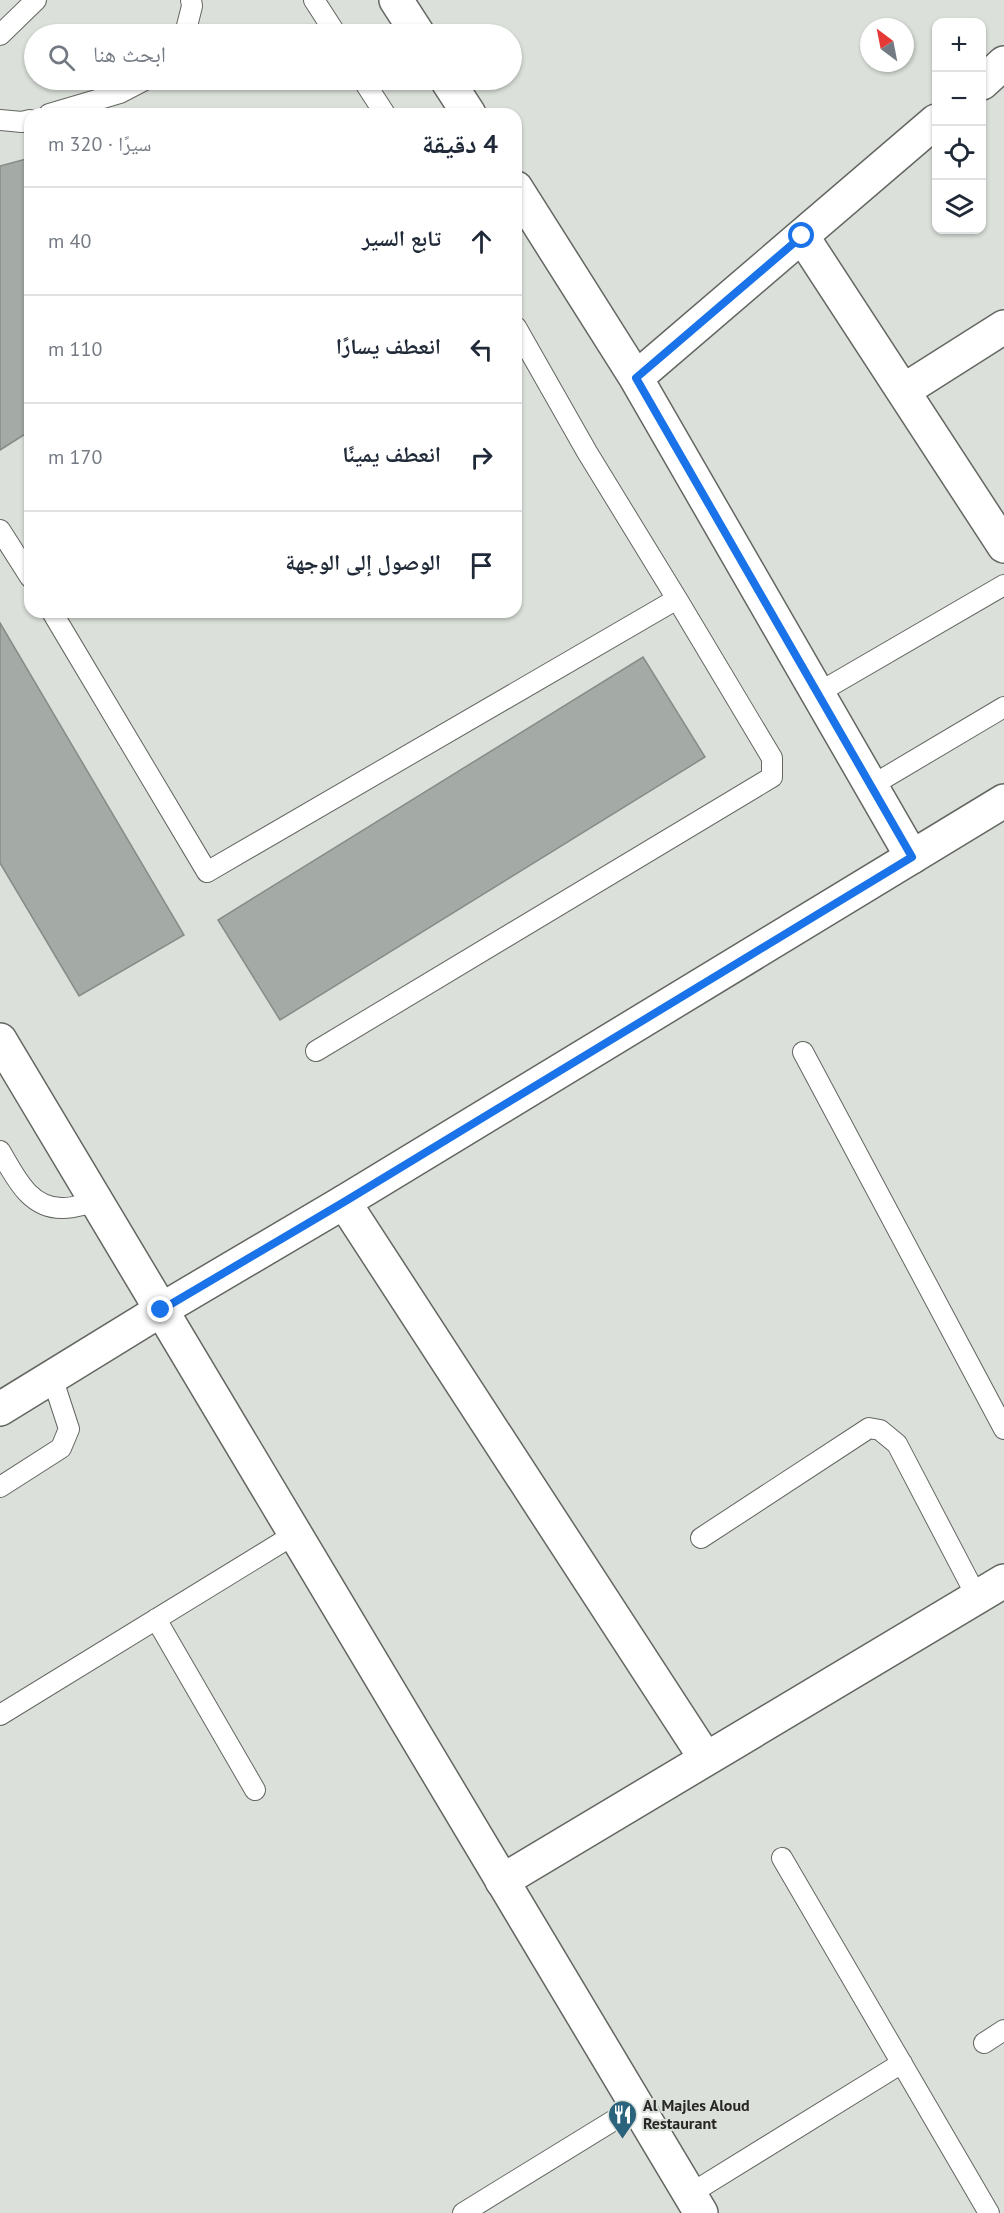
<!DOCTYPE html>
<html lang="ar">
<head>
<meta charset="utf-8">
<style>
  body { margin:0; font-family:"PT Sans","Noto Naskh Arabic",sans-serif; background:#f6f6f7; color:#1f2937; direction:rtl }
  .controls { position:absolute; right:18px; top:18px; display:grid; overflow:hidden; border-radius:12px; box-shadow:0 2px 4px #0004 }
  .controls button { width:54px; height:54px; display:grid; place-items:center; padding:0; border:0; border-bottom:2px solid #e0e1e3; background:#fff; color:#1f2937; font:30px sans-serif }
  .compass { position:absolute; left:860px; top:18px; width:54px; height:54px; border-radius:50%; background:#fff; box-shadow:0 2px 4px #0004; rotate:328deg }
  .stop { position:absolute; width:18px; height:18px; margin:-14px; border:4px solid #1a73e8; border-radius:50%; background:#fff }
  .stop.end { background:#1a73e8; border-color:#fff; box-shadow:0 2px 6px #0008 }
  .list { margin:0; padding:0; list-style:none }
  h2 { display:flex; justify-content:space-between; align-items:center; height:78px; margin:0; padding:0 24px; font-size:26px }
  h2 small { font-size:20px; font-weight:400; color:#747a83 }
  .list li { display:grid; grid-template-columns:39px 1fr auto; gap:18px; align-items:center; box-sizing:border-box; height:108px; padding:0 24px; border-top:2px solid #e0e1e3 }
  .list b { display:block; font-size:22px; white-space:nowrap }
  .list em { font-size:20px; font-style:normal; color:#747a83 }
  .icon { flex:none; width:33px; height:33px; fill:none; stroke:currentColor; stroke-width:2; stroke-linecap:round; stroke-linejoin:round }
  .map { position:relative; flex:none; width:1004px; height:2213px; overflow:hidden; direction:ltr }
  .search { position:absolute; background:#fff; box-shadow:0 2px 4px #0004; left:24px; top:24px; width:498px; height:66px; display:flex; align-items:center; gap:15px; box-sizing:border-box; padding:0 21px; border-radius:33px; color:#747a83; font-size:22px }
  .panel { position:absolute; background:#fff; box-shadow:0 2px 4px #0004; left:24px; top:108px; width:498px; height:510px; border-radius:18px; direction:rtl }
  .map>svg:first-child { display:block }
  .building { fill:#a4aaa6; stroke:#868c88; stroke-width:1.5 }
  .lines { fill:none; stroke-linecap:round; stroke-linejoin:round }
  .service-casing { stroke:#636661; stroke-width:22 }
  .minor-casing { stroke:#636661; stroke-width:36 }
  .tertiary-casing { stroke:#636661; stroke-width:36 }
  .service { stroke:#fff; stroke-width:20 }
  .minor { stroke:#fff; stroke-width:33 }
  .tertiary { stroke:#fff; stroke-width:33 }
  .route { stroke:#1a73e8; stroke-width:8 }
  .labels { text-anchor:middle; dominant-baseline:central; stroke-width:4.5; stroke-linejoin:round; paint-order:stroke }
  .poi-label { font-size:16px; font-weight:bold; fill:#272826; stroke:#dbe0da; text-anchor:start }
</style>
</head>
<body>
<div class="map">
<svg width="1004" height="2213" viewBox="0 0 1004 2213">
  <rect width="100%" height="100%" fill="#dbe0da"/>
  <!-- building -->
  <path class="building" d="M30,158V431L0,450V166Z
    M0,623L184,935L79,996L0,863Z
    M643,657L705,757L280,1020L218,920Z"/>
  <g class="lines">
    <defs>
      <path id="service" d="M314,0L336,34
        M185,34L192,6L191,0
        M0,35L36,0
        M363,80L385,114
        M49,114L120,93L145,80
        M0,120L22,122L30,120
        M0,530L30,577
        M52,612L207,872L677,599L587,452L516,327
        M818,693L1004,585
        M871,786L1004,707
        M316,1051L772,777V758L677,599
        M803,1052L1004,1429
        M0,1151C15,1176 29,1209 63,1208C74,1208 86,1204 96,1202
        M0,1487L61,1448L69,1429L52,1377
        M701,1538L869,1428L880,1430L897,1444L977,1597
        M156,1619L255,1790
        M0,1715L295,1534
        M782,1858L989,2213
        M984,2043L1004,2030
        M690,2194L902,2063
        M463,2213L637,2106"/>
      <path id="minor" d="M396,0L418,34
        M447,80L469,114
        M982,83L1004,63
        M516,188L636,378L912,857
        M802,236L1004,546
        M636,378L936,121
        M903,391L1004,327
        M344,1202L706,1759
        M502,1881L1004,1581"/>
      <path id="tertiary" d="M0,1040L701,2213
        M0,1409L161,1310L344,1202L1004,801"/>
    </defs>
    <!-- service casing -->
    <use href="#service" class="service-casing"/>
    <!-- minor casing -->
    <use href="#minor" class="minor-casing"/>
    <!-- tertiary casing -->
    <use href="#tertiary" class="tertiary-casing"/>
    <!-- service -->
    <use href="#service" class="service"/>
    <!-- minor -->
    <use href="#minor" class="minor"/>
    <!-- tertiary -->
    <use href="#tertiary" class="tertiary"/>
  </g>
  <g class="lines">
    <!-- route -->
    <path class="route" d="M161,1310L344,1202L912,857L636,378L802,236"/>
  </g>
  <!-- icons -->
  <defs>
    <symbol id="restaurant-pin" viewBox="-11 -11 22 30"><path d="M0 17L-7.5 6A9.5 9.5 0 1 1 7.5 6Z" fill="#2b637d" stroke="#dbe0da"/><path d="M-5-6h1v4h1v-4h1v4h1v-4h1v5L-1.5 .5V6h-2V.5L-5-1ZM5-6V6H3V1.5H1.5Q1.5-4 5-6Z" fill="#fff"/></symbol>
  </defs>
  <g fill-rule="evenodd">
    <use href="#restaurant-pin" x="606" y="2098" width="33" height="45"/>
  </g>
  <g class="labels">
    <!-- poi labels -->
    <g class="poi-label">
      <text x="643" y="2105">Al Majles Aloud<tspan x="643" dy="18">Restaurant</tspan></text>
    </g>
  </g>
</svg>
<div class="controls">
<button>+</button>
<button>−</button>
<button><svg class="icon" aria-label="locate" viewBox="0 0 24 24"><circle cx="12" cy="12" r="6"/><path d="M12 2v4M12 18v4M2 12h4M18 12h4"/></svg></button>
<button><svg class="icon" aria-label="layers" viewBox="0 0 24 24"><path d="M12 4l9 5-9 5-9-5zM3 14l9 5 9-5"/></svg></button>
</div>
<svg class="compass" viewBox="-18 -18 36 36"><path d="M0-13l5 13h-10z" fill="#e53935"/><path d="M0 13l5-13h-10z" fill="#747a83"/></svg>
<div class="stop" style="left:802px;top:236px"></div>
<div class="stop end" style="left:161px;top:1310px"></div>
<div class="search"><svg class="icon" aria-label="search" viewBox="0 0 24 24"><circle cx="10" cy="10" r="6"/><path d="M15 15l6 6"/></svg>ابحث هنا</div>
<section class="panel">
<h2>4 دقيقة<small>سيرًا · 320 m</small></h2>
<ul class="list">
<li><svg class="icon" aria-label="ahead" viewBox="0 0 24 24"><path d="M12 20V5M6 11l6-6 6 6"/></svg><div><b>تابع السير</b></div><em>40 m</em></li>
<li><svg class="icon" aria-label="left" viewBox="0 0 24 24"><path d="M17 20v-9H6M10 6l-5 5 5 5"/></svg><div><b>انعطف يسارًا</b></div><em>110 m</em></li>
<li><svg class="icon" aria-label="right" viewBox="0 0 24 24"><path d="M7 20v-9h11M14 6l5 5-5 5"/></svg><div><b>انعطف يمينًا</b></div><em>170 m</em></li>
<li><svg class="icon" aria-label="arrive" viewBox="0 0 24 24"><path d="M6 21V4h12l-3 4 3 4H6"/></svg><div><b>الوصول إلى الوجهة</b></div></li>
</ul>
</section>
</div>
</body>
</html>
